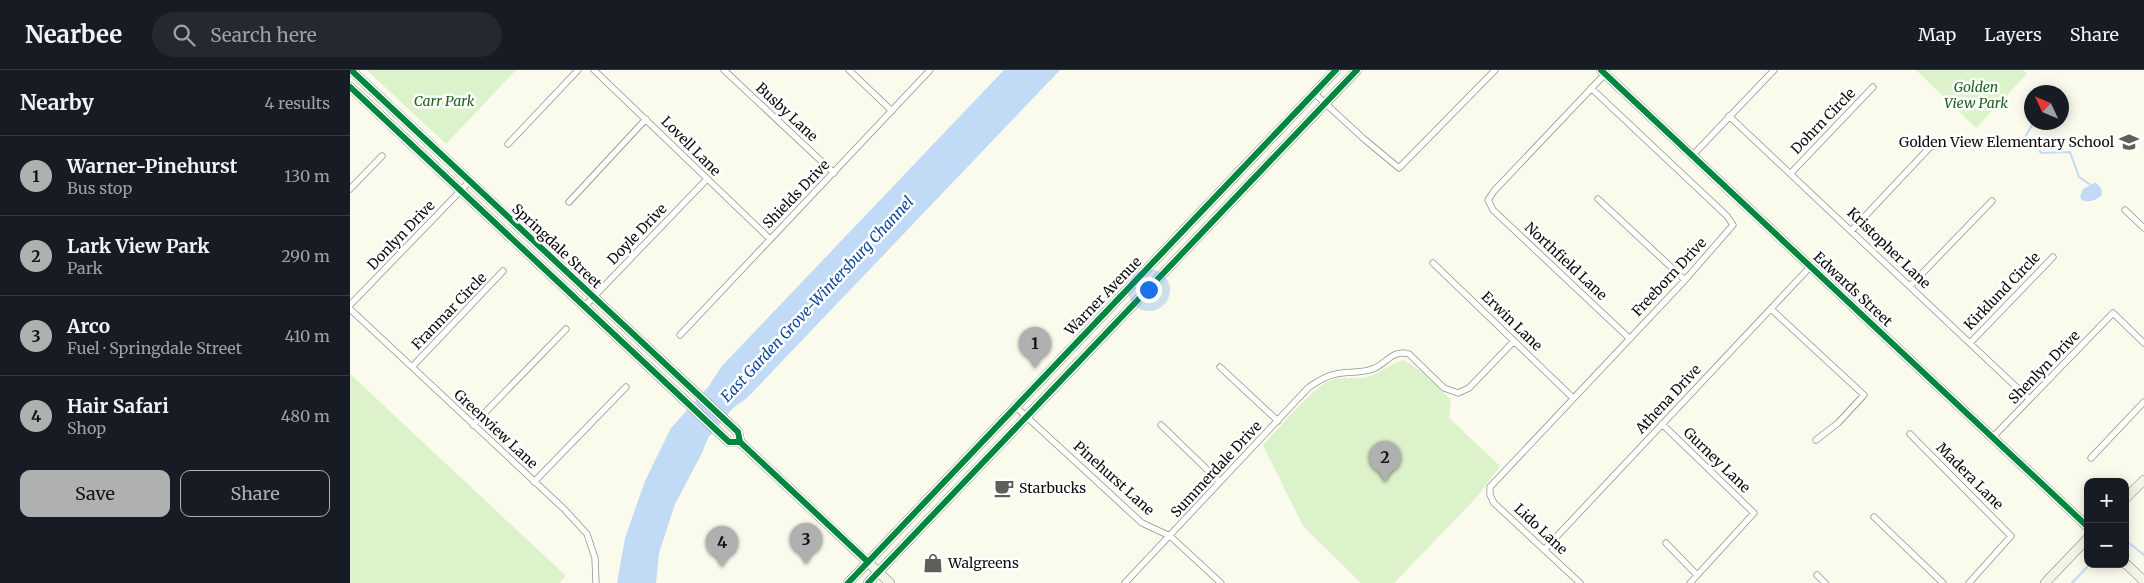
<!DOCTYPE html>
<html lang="en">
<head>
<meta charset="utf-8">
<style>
  body { margin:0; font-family:Merriweather,serif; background:#242831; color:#f1f3f6 }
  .controls { position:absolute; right:15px; bottom:15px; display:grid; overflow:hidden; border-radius:10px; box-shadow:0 2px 12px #0003 }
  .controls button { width:45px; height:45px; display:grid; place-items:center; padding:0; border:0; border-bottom:1px solid #363941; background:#171b24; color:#f1f3f6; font:25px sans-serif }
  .compass { position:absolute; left:1674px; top:15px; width:45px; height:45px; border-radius:50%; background:#171b24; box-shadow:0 2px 12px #0003; rotate:314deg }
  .you { position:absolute; left:798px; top:219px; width:18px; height:18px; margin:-12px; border:4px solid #fff; border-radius:50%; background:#1a73e8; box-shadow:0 0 0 8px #1a73e833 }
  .badge { display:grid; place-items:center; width:32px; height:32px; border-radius:50%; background:#afb0b0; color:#111; font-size:16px; font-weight:700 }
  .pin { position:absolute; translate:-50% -41px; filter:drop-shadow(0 1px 2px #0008) }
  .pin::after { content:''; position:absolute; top:26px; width:18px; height:15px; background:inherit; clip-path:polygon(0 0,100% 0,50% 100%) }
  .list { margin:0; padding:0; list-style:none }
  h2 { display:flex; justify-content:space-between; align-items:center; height:65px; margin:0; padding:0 20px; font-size:21px }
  h2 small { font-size:16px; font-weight:400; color:#9ea1a6 }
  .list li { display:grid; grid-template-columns:32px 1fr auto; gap:15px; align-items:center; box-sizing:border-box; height:80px; padding:0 20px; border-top:1px solid #363941 }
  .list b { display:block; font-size:19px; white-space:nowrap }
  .list p { margin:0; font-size:16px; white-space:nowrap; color:#9ea1a6 }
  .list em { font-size:16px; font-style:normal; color:#9ea1a6 }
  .actions { display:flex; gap:10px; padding:15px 20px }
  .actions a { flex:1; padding:11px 0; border:1px solid #afb0b0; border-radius:10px; text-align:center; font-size:18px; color:#afb0b0 }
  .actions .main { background:#afb0b0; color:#111 }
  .icon { flex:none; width:28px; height:28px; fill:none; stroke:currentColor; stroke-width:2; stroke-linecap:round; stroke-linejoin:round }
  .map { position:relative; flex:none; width:1794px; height:513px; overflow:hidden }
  header { display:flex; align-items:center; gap:30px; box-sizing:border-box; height:70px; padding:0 25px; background:#171b24; border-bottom:1px solid #363941 }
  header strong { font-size:24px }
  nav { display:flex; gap:28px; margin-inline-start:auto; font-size:18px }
  .search { width:350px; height:45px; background:#242831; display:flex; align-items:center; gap:12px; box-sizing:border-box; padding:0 18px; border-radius:28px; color:#9ea1a6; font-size:19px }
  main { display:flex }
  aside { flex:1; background:#171b24 }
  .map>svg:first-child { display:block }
  .green { fill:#dcf2cb }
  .water { fill:#c1daf6 }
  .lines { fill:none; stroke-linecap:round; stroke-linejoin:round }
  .stream { stroke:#c1daf6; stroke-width:2 }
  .street-casing { stroke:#93938d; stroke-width:7 }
  .secondary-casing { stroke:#898983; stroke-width:10 }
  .primary-casing { stroke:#80807a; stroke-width:10 }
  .street { stroke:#fefefc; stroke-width:5.5 }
  .secondary { stroke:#f3f4e7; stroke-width:9 }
  .primary { stroke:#ecebd6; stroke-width:9 }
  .cycleway-casing { stroke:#fff; stroke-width:9 }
  .cycleway { stroke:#00873e; stroke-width:6 }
  .labels { text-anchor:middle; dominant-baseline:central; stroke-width:5; stroke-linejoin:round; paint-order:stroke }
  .park-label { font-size:14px; font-style:italic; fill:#1a6518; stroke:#fff }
  .street-label { font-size:14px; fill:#0b0b0b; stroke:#fff }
  .poi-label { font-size:14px; fill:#0b0b0b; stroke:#fff; text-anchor:start }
  .water-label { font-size:15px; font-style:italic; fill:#0d47a3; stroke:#fff }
</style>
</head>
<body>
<header>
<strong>Nearbee</strong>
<div class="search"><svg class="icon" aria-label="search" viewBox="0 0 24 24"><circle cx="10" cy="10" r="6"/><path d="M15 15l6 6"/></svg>Search here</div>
<nav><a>Map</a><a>Layers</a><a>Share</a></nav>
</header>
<main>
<aside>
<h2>Nearby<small>4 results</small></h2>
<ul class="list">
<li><span class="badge">1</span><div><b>Warner-Pinehurst</b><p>Bus stop</p></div><em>130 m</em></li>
<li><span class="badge">2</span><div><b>Lark View Park</b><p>Park</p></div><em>290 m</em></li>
<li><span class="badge">3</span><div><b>Arco</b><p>Fuel · Springdale Street</p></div><em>410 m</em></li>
<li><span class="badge">4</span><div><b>Hair Safari</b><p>Shop</p></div><em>480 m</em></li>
</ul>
<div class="actions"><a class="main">Save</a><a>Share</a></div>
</aside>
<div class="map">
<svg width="1794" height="513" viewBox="0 0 1794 513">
  <rect width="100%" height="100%" fill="#fafaed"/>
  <!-- green -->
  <path class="green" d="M17,0H166L96,74Z
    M1566,0H1673L1677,4L1626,58Z
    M1054,290L1073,303L1101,330L1099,348L1150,396L1126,428L1044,513H1011L953,456L913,375C927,361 962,318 979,311C992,305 1007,311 1020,306C1032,302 1042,293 1054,290Z
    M0,304L216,506L209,513H0Z"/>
  <!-- water -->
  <path class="water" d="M654,0H710L397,328L384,337L358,368L352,383L325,434L309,483L306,513H267L275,468L295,411L321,358L359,316L371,297Z
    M1745,112L1751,118L1752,125C1747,130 1739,133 1732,130L1730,127L1733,119L1743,114Z"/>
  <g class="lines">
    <!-- stream -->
    <path class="stream" d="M1684,52L1675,67L1677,71L1690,77V82L1693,83L1720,82L1729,107L1741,115
      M1775,470L1794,485
      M1722,513L1740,494"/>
    <defs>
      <path id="street" d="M244,0L420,169
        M374,0L484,103
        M499,0L542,41
        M1255,4L1144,121L1138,130L1143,140L1279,268
        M964,23L1014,69L1049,98L1145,0
        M1379,46L1679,329
        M158,74L228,0
        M1342,86L1424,0
        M1441,103L1523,17
        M0,119L32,86
        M1248,129L1335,210
        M219,132L296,49
        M1775,140L1794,158
        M1502,160L1581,76
        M1083,193L1223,328
        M1560,216L1642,131
        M0,235L119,112
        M234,237L357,109
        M0,239L214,439L237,464L245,488L246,513
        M1421,239L1514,325L1488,353L1466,370
        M330,265L580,0
        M1620,273L1703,187
        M62,297L153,201
        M870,297L928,351
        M666,337L792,453L820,466L871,513
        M1312,354L1404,443L1340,513
        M123,355L216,259
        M811,355L870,412
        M1560,364L1661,466L1619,513
        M1642,368L1763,243L1794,273
        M1741,388L1794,332
        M184,412L276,317
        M1524,447L1593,513
        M1316,473L1347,505
        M1194,480L1461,196
        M1467,505L1475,513
        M775,513L958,318C966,312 975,306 986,304C999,301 1012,304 1025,298C1037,292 1044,279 1059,284L1094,318L1108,323L1119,318L1164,271
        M1230,513L1144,433L1140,425V417L1335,210L1383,155L1377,146L1241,18"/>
      <path id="secondary" d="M1,0L388,362L390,372L540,513
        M1251,0L1738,457
        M0,17L379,372H390
        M1775,429L1794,410
        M1775,493L1794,511
        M1695,513L1738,468"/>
      <path id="primary" d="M498,513L986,0
        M518,513L1007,0"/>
    </defs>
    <!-- street casing -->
    <use href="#street" class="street-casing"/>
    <!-- secondary casing -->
    <use href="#secondary" class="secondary-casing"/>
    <!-- primary casing -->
    <use href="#primary" class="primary-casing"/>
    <!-- street -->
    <use href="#street" class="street"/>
    <!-- secondary -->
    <use href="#secondary" class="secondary"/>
    <!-- primary -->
    <use href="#primary" class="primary"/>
    <defs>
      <path id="cycleway" d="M1,0L388,362L390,372L518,492
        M1251,0L1738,457
        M0,17L379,372H390
        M498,513L986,0
        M518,513L1007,0"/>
    </defs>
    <!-- cycleway casing -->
    <use href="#cycleway" class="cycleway-casing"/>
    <!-- cycleway -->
    <use href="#cycleway" class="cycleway"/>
  </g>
  <!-- icons -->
  <defs>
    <symbol id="school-bare" viewBox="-9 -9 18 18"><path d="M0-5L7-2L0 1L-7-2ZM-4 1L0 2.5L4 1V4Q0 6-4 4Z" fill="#5f5f5a" stroke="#fff" stroke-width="2.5" paint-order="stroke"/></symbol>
    <symbol id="cafe-bare" viewBox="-9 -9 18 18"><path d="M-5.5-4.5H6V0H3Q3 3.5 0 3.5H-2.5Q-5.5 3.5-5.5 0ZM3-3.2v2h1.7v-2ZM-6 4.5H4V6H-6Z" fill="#5f5f5a" stroke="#fff" stroke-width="2.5" paint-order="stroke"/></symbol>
    <symbol id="shop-bare" viewBox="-9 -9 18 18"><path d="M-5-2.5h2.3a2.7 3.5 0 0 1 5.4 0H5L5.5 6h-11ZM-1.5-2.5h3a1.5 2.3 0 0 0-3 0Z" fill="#5f5f5a" stroke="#fff" stroke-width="2.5" paint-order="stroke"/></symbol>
  </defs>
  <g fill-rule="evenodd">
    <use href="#school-bare" x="1765" y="58" width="28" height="28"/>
    <use href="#cafe-bare" x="640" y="404" width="28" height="28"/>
    <use href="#shop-bare" x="569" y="479" width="28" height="28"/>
  </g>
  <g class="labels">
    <!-- park labels -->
    <g class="park-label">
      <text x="1626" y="17">Golden<tspan x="1626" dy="16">View Park</tspan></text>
      <text x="94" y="31">Carr Park</text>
    </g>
    <!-- street labels -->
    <g class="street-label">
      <text transform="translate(437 42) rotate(43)">Busby Lane</text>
      <text transform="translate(1473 51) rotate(-46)">Dohrn Circle</text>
      <text transform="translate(341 76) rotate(45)">Lovell Lane</text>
      <text transform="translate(446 124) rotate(-46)">Shields Drive</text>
      <text transform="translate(287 164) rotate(-46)">Doyle Drive</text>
      <text transform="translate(51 165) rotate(-46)">Donlyn Drive</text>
      <text transform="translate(207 176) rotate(43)">Springdale Street</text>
      <text transform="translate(1539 178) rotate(44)">Kristopher Lane</text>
      <text transform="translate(1216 191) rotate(43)">Northfield Lane</text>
      <text transform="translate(1319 207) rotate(-47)">Freeborn Drive</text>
      <text transform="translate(1503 219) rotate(43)">Edwards Street</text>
      <text transform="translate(1652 221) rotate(-46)">Kirklund Circle</text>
      <text transform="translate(753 226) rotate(-46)">Warner Avenue</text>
      <text transform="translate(99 241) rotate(-46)">Franmar Circle</text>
      <text transform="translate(1162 251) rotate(44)">Erwin Lane</text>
      <text transform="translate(1694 297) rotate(-46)">Shenlyn Drive</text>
      <text transform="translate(1318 329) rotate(-47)">Athena Drive</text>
      <text transform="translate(146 359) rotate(43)">Greenview Lane</text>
      <text transform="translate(1367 390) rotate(44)">Gurney Lane</text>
      <text transform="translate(866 399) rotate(-47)">Summerdale Drive</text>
      <text transform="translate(1620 406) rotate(45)">Madera Lane</text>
      <text transform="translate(764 408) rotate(42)">Pinehurst Lane</text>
      <text transform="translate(1191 459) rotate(43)">Lido Lane</text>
    </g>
    <!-- poi labels -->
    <g class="poi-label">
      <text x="1764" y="72" text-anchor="end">Golden View Elementary School</text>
      <text x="669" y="418">Starbucks</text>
      <text x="598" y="493">Walgreens</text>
    </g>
    <!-- water labels -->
    <g class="water-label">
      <text transform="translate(467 229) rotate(-47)">East Garden Grove-Wintersburg Channel</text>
    </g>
  </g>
</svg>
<div class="controls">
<button>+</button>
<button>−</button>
</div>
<svg class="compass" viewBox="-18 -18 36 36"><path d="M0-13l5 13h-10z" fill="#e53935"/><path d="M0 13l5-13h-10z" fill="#9ea1a6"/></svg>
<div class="you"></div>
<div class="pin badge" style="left:685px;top:298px">1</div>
<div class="pin badge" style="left:1035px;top:412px">2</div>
<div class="pin badge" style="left:456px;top:494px">3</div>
<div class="pin badge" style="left:372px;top:497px">4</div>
</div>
</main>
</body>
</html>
